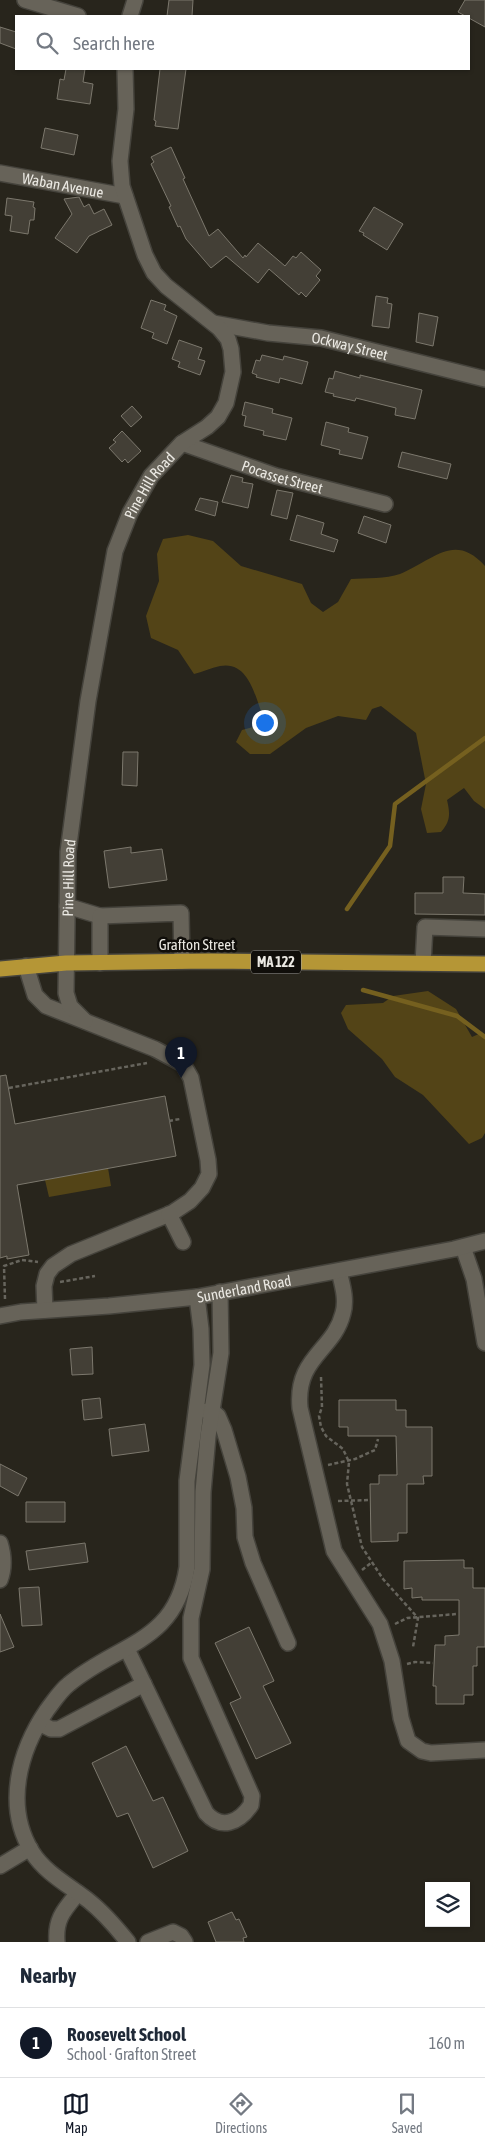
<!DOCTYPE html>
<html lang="en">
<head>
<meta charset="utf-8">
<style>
  body { margin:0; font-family:"Asap Condensed",sans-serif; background:#f6f6f7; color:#1f2937 }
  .controls { position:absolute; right:15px; bottom:15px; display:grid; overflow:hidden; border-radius:0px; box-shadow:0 1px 4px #0004 }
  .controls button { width:45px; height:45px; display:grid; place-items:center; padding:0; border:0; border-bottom:1px solid #e0e1e3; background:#fff; color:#1f2937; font:25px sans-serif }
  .you { position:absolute; left:264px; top:722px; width:18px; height:18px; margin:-12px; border:4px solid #fff; border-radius:50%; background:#1a73e8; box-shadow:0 0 0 8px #1a73e833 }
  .badge { display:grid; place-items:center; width:32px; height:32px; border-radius:50%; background:#111827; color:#fff; font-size:16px; font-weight:700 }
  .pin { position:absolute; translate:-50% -41px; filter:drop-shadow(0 1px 2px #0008) }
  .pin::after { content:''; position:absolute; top:26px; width:18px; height:15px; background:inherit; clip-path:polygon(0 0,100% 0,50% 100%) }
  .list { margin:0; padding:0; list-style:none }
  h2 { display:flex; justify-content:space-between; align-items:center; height:65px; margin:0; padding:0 20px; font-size:21px }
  h2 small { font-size:16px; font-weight:400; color:#747a83 }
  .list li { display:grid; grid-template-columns:32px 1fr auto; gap:15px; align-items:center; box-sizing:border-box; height:70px; padding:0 20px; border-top:1px solid #e0e1e3 }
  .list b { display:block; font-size:19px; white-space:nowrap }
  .list p { margin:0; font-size:16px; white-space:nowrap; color:#747a83 }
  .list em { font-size:16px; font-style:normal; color:#747a83 }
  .icon { flex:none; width:28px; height:28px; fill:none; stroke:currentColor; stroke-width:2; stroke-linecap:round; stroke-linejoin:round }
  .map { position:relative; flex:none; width:485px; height:1942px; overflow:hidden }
  .search { position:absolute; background:#fff; box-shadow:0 1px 4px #0004; left:15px; right:15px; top:15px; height:55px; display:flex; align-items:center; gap:12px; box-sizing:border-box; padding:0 18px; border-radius:0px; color:#747a83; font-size:19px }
  .sheet { height:135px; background:#fff }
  nav { display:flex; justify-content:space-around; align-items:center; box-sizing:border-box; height:70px; border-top:1px solid #e0e1e3; background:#fff; font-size:14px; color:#747a83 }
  nav a { display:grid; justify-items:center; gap:2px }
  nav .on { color:#111827 }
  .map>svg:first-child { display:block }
  .green { fill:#534417 }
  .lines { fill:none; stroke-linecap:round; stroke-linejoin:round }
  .stream { stroke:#75601f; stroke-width:4.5 }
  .building { fill:#433f36; stroke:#7c786d }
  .minor-casing { stroke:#45433c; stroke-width:18 }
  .highway-casing { stroke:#45433c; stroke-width:18 }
  .path { stroke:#67655d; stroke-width:2.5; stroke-dasharray:4 2.5; stroke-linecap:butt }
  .minor { stroke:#676359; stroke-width:15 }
  .highway { stroke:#b59636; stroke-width:15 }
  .labels { text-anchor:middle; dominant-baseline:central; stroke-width:5; stroke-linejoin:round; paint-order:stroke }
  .shield { fill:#100e0a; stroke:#a9a7a2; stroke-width:1 }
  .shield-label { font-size:14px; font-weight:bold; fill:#ebe9e3 }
  .street-label { font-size:15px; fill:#ebe9e3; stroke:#100e0a }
</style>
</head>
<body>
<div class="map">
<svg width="485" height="1942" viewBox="0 0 485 1942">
  <rect width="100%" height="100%" fill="#28251c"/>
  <!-- green -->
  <path class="green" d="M188,535L213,541L241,566L302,584L311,603L323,612L338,602L351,579C366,578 386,579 400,574C434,560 454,532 485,566V809L474,801L464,788L447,800C450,813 451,821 441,832L427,833L421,809L426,784L416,733L381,706L372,709L366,720L338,716L306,728L270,754H250L236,742L242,730L253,727L261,711C254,692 247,661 220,666C211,668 202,672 194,674L178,650L151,638L146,616L159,581L157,554L163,539Z
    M428,991L456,1009L472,1037L481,1033L485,1034V1133L482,1138L469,1144L423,1095L395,1077L382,1059L348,1029L341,1013L346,1005L383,1003L393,996Z
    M108,1168L111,1186L49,1197L45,1180Z"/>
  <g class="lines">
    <!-- stream -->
    <path class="stream" d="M347,909L390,846L395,804L485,738
      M363,990L457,1016L485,1037"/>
  </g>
  <!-- building -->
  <path class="building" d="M169,0H193L192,16H167Z
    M465,0H485V27L458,12Z
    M0,27L16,32V49L0,43Z
    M66,69H85L83,82L93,84L90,104L57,99L60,79L64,80Z
    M160,69H186L178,129L155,126L156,121L154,120Z
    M45,128L78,135L74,155L41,148Z
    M171,147L185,178L183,179L209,236L218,229L243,258L245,255L246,257L258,243L285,266L293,256L296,258L301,252L321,270L316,276L320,280L306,297L301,292L299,295L269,269L258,283L226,256L211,268L186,239L180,226L178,227L169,207L171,206L151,164L154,162L151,157Z
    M79,197L84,207L89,204L94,214L104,209L112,225L89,236L77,253L55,238L72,214L64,199Z
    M7,198L34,202L33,207L35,208L34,220H30L28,234L10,231L12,216L5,215Z
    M374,207L403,224L387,250L363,235L364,233L359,231Z
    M376,296L388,298L387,303L392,304L389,328L372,326Z
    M151,300L166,305L164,310L177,316L167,344L152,338L154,333L141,328Z
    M419,313L438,317L433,346L416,342Z
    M179,340L202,348L198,359L205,361L200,375L178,367L180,362L172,359Z
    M262,355L283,360L284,356L308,362L302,384L280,378L279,383L256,377L257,375L252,373L256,360L260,361Z
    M335,371L360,378V375L422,390L415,419L395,415L396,408L356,398L355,401L333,396L334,394L325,392L329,378L333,379Z
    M245,402L273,409L272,413L292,418L286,440L263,435L264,431L244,426L246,416L242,415Z
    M132,406L142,417L131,427L121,416Z
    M326,422L349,428L348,432L368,437L362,459L339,454L340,450L321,445Z
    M122,431L141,451L128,463L125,459L122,462L109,448L116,442L113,440Z
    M402,452L451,464L447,479L398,467Z
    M231,475L243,478L242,482L253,484L248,508L222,502Z
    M277,490L293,493L287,519L271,515Z
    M200,498L218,502L215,516L195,510Z
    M297,515L324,523L321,534L338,540L334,552L290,540Z
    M364,516L391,525L386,543L358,533Z
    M123,752H138L137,786L122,785Z
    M131,847V853L162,849L167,880L109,888L104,851Z
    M443,877H464L463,893L485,894V915L415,914V893H443Z
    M6,1075L15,1124L165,1096L176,1156L17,1185L29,1255L7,1259V1256L0,1258V1076Z
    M92,1347L93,1374L72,1375L70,1349Z
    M100,1398L102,1418L84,1420L82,1400Z
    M339,1400H396V1410H406V1427H432V1476H423L424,1484H407V1533H398V1541L371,1542L370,1484H379V1475H397L396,1436H348V1427H339Z
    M145,1424L149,1451L112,1456L109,1429Z
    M0,1464L27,1478L18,1496L0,1486Z
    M26,1502H65V1522H26Z
    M85,1543L88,1562L29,1570L26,1551Z
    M464,1560V1568H473V1588H485V1647H477V1666H473V1695H464V1704H436V1686H433L435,1645H445V1636L459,1635V1600H422V1597L412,1598V1588L404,1589V1561Z
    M39,1587L42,1625L22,1626L19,1588Z
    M0,1614L14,1647L0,1652Z
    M249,1627L274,1681L263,1686L291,1743L256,1759L230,1703L241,1698L215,1643Z
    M126,1746L153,1801L163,1797L188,1851L153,1868L128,1813L117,1817L92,1763Z
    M232,1912L236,1920L239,1919L247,1937L243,1938L244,1942H216L208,1922Z"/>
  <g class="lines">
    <defs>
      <g id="minor">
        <path d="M25,0L78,16"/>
        <path d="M130,16L135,0"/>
        <path id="s1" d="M0,173L125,196"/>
        <path id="s2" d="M213,323L268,333L321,338L485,379"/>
        <path id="s3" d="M182,443L276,476L385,504"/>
        <path d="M67,906L100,916"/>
        <path d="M100,963V916L181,913L182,961"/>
        <path d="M423,963L425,927L485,929"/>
        <path d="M26,966L35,995L46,1006L155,1049L183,1064L191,1078L208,1160L209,1174L202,1188L190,1201L172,1213L71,1254L53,1266L47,1274L44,1286L45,1310"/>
        <path id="s4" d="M85,1021L70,1006L66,993L68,852L88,701L115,551L130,513L151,476L182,443L207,427L218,417L226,403L233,372L231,349L228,339L219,328L166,286L154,273L145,255L122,186L120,161L126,109L125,69"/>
        <path d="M169,1214L183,1242"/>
        <path d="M463,1247L474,1279L485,1343"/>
        <path d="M339,1271C342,1284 347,1299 343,1313C334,1351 295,1357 300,1408L334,1551L380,1624L392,1661L401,1718L408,1741L422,1751L431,1753L485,1750"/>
        <path id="s5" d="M0,1316L21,1312L109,1306L197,1297L454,1249L485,1241"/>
        <path d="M207,1411H212L218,1416L224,1430L238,1477L244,1508L245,1537L253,1563L288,1643"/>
        <path d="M0,1543C4,1556 5,1567 0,1580"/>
        <path d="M127,1649L206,1813C221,1830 239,1823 251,1805L252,1796L191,1658V1618L202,1569L203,1492L208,1436L221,1353L220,1292"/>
        <path d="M39,1723L51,1729H59L144,1684"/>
        <path d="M0,1866L30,1848"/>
        <path d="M57,1942C55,1919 64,1910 78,1893"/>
        <path d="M128,1942C116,1927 104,1913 89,1901C70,1886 45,1873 32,1852C4,1806 19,1751 47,1710C54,1701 60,1691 69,1684C118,1643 176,1643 187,1567V1481L202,1365L201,1329L197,1297"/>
        <path d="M148,1942L173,1932L181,1936L185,1942"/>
      </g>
      <path id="highway" d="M0,969L66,963L209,961L485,964"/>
    </defs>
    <!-- minor casing -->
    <use href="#minor" class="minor-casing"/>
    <!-- highway casing -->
    <use href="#highway" class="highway-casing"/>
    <!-- path -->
    <path class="path" d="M9,1088L147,1063
      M169,1121L180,1119
      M60,1282L95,1276
      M5,1299L4,1266L22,1260L38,1262
      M321,1377L322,1407L319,1416L321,1427L326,1436L343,1449L349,1462L347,1484L362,1547L383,1579L418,1618L413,1647
      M328,1465L355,1459L375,1450L378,1439
      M338,1501L370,1500
      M362,1570L371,1563
      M395,1624L407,1618L457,1614
      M407,1664L415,1662L433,1663"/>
    <!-- minor -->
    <use href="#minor" class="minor"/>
    <!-- highway -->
    <use href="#highway" class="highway"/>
  </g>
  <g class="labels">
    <!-- shield labels -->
    <rect class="shield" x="251" y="950.5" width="50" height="23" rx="4"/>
    <g class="shield-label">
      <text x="276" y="962">MA 122</text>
    </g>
    <!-- street labels -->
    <g class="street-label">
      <text stroke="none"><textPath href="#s1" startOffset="64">Waban Avenue</textPath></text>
      <text stroke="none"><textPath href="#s2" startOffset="139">Ockway Street</textPath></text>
      <text stroke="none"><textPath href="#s3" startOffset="106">Pocasset Street</textPath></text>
      <text stroke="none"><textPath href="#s4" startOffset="555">Pine Hill Road</textPath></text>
      <text stroke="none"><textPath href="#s4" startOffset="150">Pine Hill Road</textPath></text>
      <text x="197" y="944">Grafton Street</text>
      <text stroke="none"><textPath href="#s5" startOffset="246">Sunderland Road</textPath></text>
    </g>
  </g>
</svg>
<div class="controls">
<button><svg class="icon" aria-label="layers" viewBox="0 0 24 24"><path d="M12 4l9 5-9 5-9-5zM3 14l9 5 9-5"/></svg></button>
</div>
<div class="you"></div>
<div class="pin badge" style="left:181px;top:1078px">1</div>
<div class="search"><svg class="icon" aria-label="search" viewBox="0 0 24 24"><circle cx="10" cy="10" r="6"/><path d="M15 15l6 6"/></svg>Search here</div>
</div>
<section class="sheet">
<h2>Nearby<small></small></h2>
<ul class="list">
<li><span class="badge">1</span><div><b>Roosevelt School</b><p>School · Grafton Street</p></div><em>160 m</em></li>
</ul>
</section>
<nav>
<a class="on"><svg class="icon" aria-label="map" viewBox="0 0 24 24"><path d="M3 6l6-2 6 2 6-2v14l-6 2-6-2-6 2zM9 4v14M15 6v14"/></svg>Map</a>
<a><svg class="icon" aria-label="directions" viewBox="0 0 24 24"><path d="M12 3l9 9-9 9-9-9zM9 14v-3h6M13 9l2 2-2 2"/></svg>Directions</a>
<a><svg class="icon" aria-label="saved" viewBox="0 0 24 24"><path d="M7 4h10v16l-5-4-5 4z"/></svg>Saved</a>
</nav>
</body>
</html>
